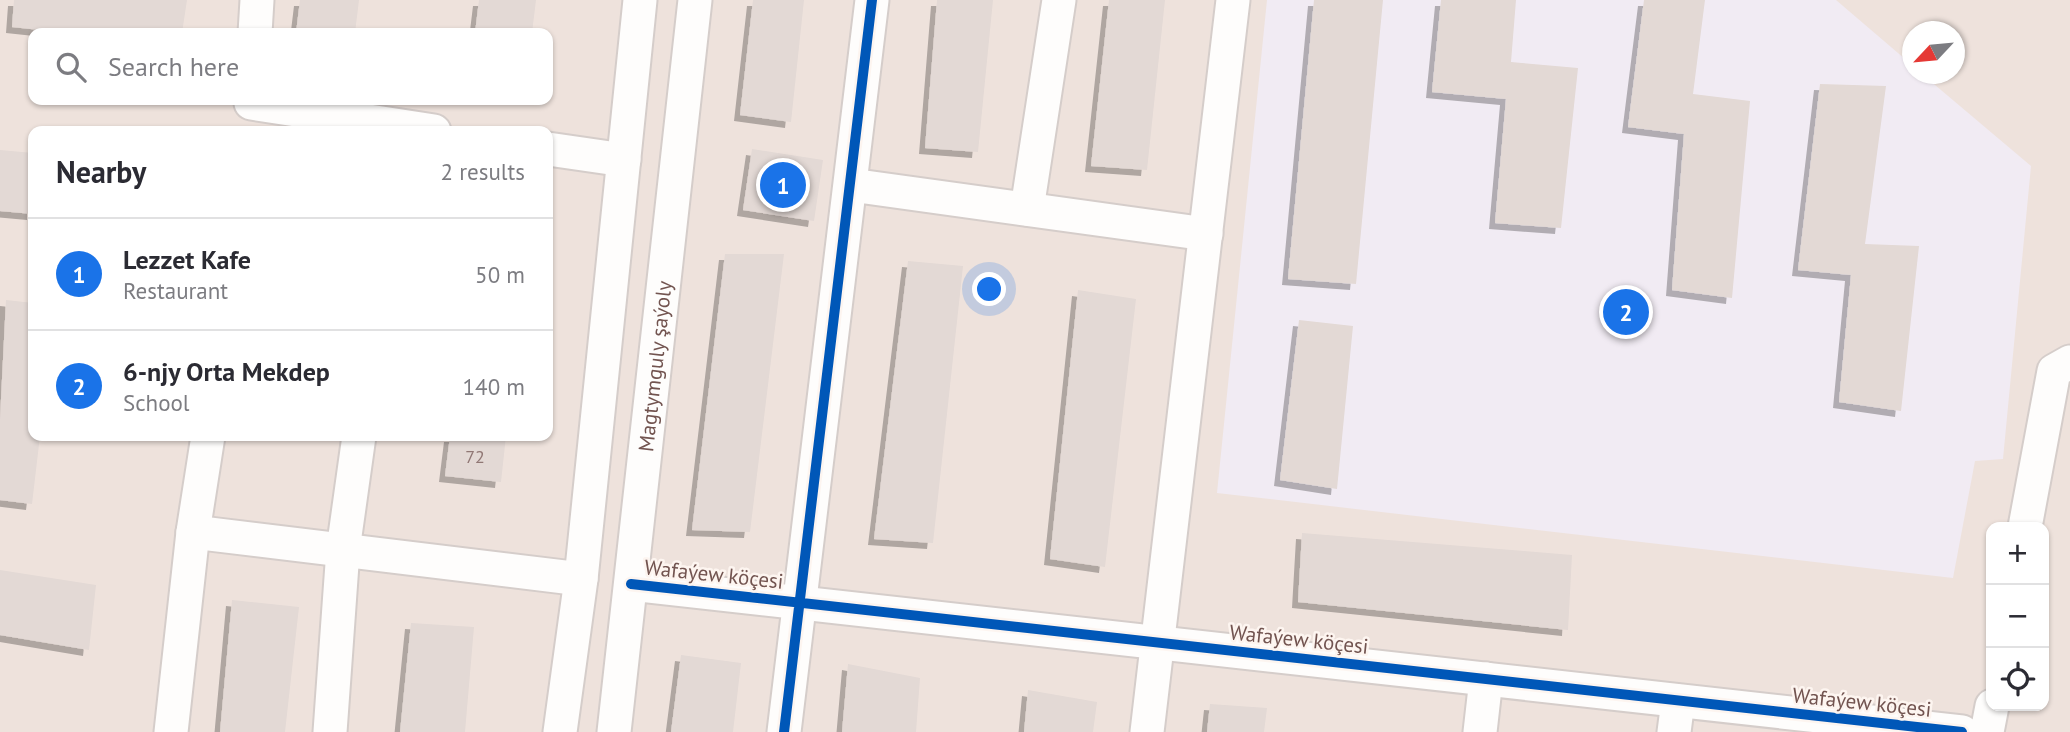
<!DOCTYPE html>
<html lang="en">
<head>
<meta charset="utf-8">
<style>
  body { margin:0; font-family:"PT Sans",sans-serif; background:#f7f7f7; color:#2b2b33 }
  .controls { position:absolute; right:21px; bottom:21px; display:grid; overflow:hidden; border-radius:14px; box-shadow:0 2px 5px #0004 }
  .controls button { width:63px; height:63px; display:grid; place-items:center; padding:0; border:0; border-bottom:2px solid #e1e1e2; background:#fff; color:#2b2b33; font:35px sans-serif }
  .compass { position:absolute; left:1902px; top:21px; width:63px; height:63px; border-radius:50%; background:#fff; box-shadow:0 2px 5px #0004; rotate:244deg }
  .you { position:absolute; left:990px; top:290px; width:24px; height:24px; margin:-18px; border:5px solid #fff; border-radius:50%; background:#1a73e8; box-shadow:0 0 0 10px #1a73e833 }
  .badge { display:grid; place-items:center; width:46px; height:46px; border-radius:50%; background:#1a73e8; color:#fff; font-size:23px; font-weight:700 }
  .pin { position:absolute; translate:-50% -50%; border:4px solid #fff; box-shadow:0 2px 7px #0006 }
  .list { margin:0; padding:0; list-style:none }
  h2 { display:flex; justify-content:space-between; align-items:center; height:91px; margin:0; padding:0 28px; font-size:30px }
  h2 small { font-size:23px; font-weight:400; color:#7c7c81 }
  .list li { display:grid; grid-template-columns:46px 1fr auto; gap:21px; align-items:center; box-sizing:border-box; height:112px; padding:0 28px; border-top:2px solid #e1e1e2 }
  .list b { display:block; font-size:26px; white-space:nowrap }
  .list p { margin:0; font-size:23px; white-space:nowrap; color:#7c7c81 }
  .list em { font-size:23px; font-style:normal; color:#7c7c81 }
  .icon { flex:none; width:38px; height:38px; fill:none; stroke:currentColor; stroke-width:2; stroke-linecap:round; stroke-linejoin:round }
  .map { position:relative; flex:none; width:2070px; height:732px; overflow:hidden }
  .search { position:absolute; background:#fff; box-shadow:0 2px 5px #0004; left:28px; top:28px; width:525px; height:77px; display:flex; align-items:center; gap:18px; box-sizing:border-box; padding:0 24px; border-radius:14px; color:#7c7c81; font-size:26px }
  .panel { position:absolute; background:#fff; box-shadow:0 2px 5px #0004; left:28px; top:126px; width:525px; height:315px; border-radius:14px }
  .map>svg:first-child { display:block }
  .residential { fill:#eee2dc; fill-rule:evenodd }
  .education { fill:#f1ebf3 }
  .building { fill:#e3d9d5; filter:url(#shadow) }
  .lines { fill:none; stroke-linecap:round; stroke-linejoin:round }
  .minor-casing { stroke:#d5cdca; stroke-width:37 }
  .minor { stroke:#fefdfc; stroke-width:33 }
  .cycleway-casing { stroke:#fdf5f0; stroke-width:15 }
  .cycleway { stroke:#0057b8; stroke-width:10 }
  .labels { text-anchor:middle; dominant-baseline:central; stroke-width:5; stroke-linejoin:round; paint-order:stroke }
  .number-label { font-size:18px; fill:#907774 }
  .street-label { font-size:21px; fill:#725450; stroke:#fdf5f0 }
</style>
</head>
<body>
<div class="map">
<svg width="2070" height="732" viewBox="0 0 2070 732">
  <defs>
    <filter id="shadow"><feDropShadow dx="-6" dy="6" stdDeviation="0" flood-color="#0004"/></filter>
  </defs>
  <rect width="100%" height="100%" fill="#f6f1ee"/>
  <!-- residential -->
  <path class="residential" d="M0,0H2070V732H0ZM1912,32H1954V74H1912ZM33,33H548V100H33ZM33,131H548V436H33ZM1991,527H2044V706H1991Z"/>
  <!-- education -->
  <path class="education" d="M1267,0H1836L1912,65V74H1922L2031,166L2003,459L1975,461L1953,578L1217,493Z"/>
  <!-- building -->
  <path class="building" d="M14,0H187L182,33H68L12,27Z
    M300,0H359L355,33H296Z
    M479,0H536L532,33H475Z
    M753,0H804L791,122L740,115Z
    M937,0H993L978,152L925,148Z
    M1109,0H1165L1147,170L1091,166Z
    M1314,0H1383L1356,284L1288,279Z
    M1441,0H1516L1511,62L1578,68L1561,228L1495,223L1506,99L1432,92Z
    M1644,0H1705L1693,94L1750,101L1732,298L1672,290L1684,134L1628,127Z
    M1820,84L1886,86L1865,244L1919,246L1901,411L1839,402L1851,275L1798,270Z
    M752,149L823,160L814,221L743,210Z
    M0,150L33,153V214L0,211Z
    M725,254H784L750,532L692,530Z
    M908,261L963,266L933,543L874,539Z
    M1078,290L1136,299L1105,567L1050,559Z
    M6,300L33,303V436H40L32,504L0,500V419Z
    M1299,320L1353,326L1337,489L1280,480Z
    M450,436H506L501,482L445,476Z
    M1302,533L1572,555L1568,630L1298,602Z
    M0,570L96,585L89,650L0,635Z
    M232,600L299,607L285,732H220Z
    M411,623L474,627L465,732H400Z
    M681,655L741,663L733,732H671Z
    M848,664L920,678L916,732H842Z
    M1028,690L1097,702L1093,732H1024Z
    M1210,704L1267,708L1264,732H1207Z"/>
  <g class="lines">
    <defs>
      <g id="minor">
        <path d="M255,33L257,0"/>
        <path d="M251,103L434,131"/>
        <path d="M548,149L624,160"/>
        <path d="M851,185L1206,234"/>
        <path d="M1027,209L1059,0"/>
        <path d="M2025,527L2054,371L2070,362"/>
        <path d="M193,532L581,579"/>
        <path d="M631,584L1962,732"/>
        <path d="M171,732L193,532L208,436"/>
        <path d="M330,732L343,550L359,436"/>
        <path d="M560,732L581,579L640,0"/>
        <path id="s1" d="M614,732L695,0"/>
        <path d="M784,732L872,0"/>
        <path d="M1147,732L1233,0"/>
        <path d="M1480,732L1486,679"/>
        <path d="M1674,732L1678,701"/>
        <path d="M1987,732L1992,706"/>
      </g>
    </defs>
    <!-- minor casing -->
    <use href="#minor" class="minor-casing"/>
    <!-- minor -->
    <use href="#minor" class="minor"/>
    <defs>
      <path id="cycleway" d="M631,584L1962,732
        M784,732L872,0"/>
    </defs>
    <!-- cycleway casing -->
    <use href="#cycleway" class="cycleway-casing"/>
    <!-- cycleway -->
    <use href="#cycleway" class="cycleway"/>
  </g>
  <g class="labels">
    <!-- number labels -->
    <g class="number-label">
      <text x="475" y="456">72</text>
    </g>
    <!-- street labels -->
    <g class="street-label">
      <text stroke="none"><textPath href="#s1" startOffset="368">Magtymguly şaýoly</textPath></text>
      <text transform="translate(714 574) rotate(6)">Wafaýew köçesi</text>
      <text transform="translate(1299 639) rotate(6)">Wafaýew köçesi</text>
      <text transform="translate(1862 702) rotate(6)">Wafaýew köçesi</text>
    </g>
  </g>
</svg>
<div class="controls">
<button>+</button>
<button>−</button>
<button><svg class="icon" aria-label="locate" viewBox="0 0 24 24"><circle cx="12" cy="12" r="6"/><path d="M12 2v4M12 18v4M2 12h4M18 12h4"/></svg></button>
</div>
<svg class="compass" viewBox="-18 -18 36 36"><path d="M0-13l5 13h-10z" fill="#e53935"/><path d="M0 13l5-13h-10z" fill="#7c7c81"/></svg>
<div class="you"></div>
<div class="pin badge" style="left:783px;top:185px">1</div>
<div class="pin badge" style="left:1626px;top:312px">2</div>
<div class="search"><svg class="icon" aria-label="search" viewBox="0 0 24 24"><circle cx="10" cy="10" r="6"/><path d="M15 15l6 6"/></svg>Search here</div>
<section class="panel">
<h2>Nearby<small>2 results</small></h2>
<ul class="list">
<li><span class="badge">1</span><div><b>Lezzet Kafe</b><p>Restaurant</p></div><em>50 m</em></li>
<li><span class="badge">2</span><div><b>6-njy Orta Mekdep</b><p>School</p></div><em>140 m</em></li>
</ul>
</section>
</div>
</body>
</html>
